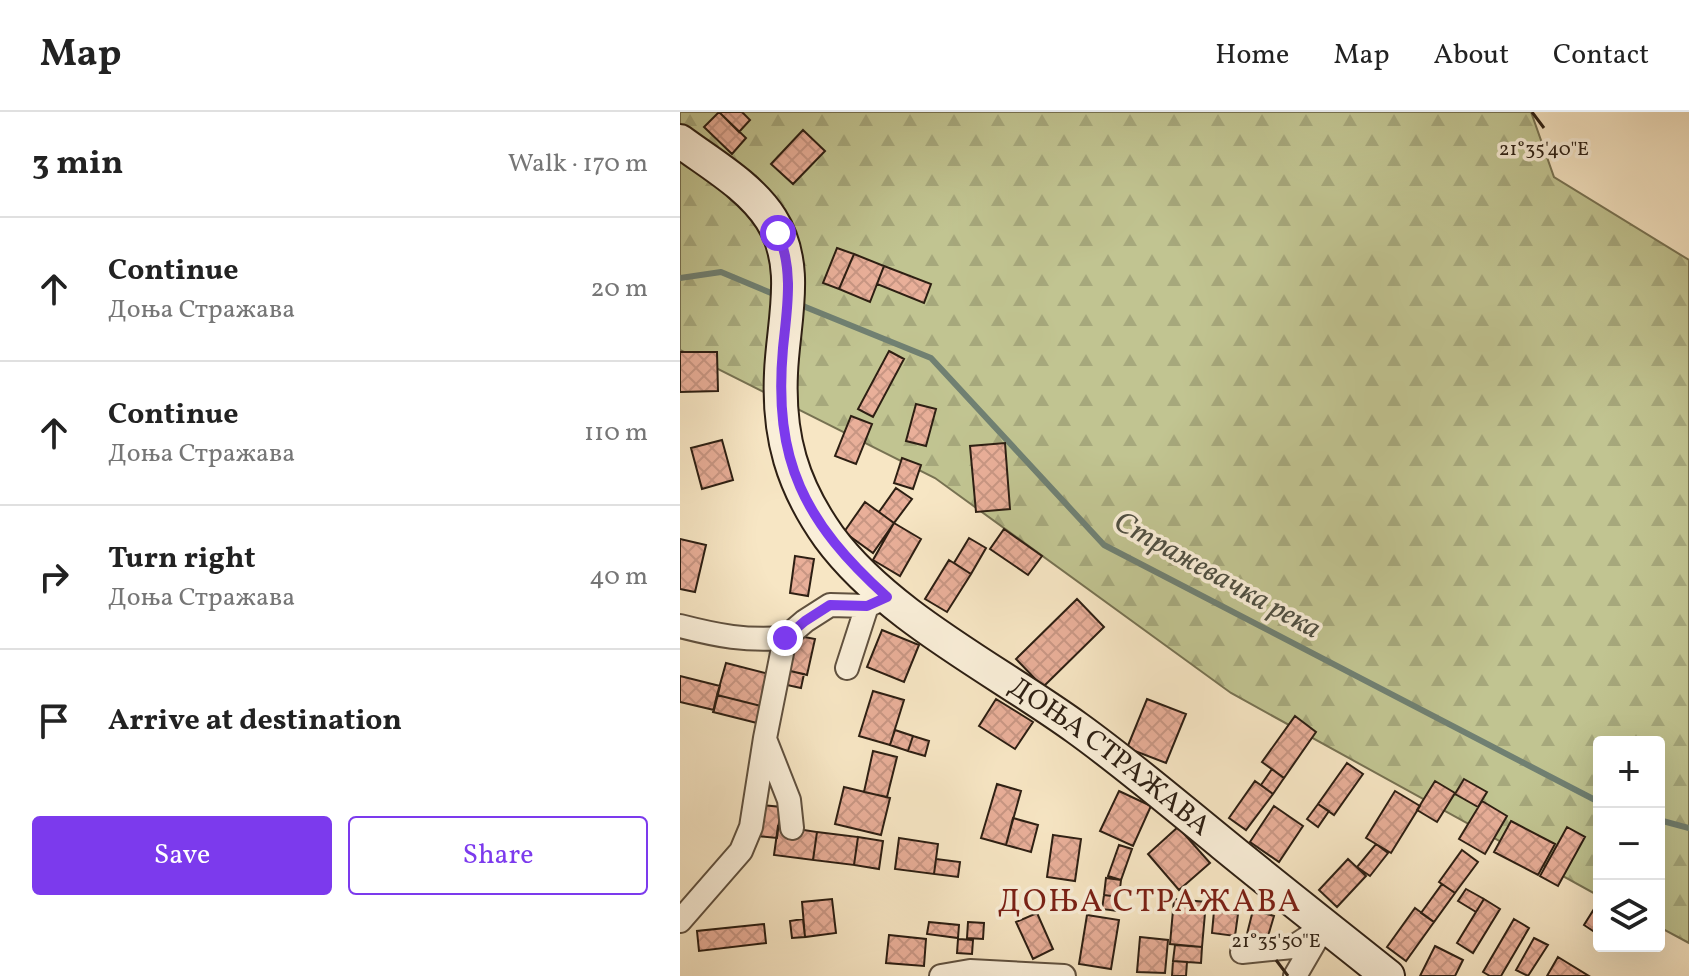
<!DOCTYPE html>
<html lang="en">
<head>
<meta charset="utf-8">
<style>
  body { margin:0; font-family:Vollkorn,serif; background:#f6f6f6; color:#222 }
  .controls { position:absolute; right:24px; bottom:24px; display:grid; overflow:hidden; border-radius:8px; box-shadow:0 8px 32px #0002 }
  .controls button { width:72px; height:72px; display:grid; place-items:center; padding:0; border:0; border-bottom:2px solid #e0e0e0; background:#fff; color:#222; font:40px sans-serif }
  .stop { position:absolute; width:24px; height:24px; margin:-18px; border:6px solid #7c3aed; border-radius:50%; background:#fff }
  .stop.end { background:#7c3aed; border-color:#fff; box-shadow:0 2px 8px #0008 }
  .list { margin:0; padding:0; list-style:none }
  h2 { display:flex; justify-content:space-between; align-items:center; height:104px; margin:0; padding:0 32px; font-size:34px }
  h2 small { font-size:26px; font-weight:400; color:#767676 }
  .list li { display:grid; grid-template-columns:52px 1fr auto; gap:24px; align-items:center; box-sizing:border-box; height:144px; padding:0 32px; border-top:2px solid #e0e0e0 }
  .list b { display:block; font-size:30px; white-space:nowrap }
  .list p { margin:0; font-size:26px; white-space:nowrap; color:#767676 }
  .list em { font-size:26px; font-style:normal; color:#767676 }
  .actions { display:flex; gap:16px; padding:24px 32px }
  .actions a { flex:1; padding:18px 0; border:2px solid #7c3aed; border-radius:8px; text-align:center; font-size:28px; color:#7c3aed }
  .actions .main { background:#7c3aed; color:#fff }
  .icon { flex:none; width:44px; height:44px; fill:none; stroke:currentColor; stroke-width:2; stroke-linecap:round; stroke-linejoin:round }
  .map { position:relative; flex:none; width:1009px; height:864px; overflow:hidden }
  header { display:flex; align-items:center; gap:48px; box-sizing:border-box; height:112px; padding:0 40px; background:#fff; border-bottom:2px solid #e0e0e0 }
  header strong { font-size:38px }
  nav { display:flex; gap:44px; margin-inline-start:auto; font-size:28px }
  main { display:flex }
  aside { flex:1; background:#fff }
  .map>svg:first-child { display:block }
  .forest { fill:url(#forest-firs); stroke:#777252; stroke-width:2 }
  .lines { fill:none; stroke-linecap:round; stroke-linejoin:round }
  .stream { stroke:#708072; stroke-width:6 }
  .building { fill:url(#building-cross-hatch); stroke:#2d1f13; stroke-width:2 }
  .minor-casing { stroke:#60513f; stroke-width:26 }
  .secondary-casing { stroke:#2d1f13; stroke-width:36 }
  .minor { stroke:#faefd9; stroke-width:22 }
  .secondary { stroke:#faefd9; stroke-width:32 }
  .route { stroke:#7c3aed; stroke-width:10 }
  .ticks { fill:none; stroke:#2d1f13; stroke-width:3 }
  .labels { text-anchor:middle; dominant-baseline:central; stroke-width:7; stroke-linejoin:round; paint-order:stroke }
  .street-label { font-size:28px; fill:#2d1f13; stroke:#faefd9 }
  .water-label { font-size:30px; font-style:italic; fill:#4f4f42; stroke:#faefd9 }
  .quarter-label { font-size:32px; letter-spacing:2px; fill:#7a1f14; stroke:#faefd9 }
  .ticks-label { font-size:20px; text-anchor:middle; fill:#2d1f13; stroke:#faefd9; stroke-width:7; stroke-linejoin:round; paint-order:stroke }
</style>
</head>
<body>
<header>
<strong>Map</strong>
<nav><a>Home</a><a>Map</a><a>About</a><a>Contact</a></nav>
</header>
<main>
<aside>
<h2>3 min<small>Walk · 170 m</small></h2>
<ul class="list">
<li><svg class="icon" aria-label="ahead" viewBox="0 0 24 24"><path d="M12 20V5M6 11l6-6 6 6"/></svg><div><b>Continue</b><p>Доња Стражава</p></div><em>20 m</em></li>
<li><svg class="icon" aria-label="ahead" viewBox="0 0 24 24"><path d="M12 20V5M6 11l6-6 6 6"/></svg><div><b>Continue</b><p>Доња Стражава</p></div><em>110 m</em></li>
<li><svg class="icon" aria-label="right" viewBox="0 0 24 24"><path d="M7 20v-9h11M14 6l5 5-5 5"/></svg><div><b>Turn right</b><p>Доња Стражава</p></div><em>40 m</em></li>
<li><svg class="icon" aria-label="arrive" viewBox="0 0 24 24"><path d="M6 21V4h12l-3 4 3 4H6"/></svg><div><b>Arrive at destination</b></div></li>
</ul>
<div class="actions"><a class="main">Save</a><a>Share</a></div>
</aside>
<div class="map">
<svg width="1009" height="864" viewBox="0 0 1009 864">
  <defs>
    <pattern id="forest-firs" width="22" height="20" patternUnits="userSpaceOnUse" patternTransform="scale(2)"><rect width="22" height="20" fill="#c1c491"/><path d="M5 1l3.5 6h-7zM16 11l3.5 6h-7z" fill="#a6a87c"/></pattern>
    <pattern id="building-cross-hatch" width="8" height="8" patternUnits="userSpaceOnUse" patternTransform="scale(2)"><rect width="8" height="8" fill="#e9af99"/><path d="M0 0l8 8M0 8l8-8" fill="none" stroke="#c89683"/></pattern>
  </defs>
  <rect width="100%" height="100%" fill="#f7e6c4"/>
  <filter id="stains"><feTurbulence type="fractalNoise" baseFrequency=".0025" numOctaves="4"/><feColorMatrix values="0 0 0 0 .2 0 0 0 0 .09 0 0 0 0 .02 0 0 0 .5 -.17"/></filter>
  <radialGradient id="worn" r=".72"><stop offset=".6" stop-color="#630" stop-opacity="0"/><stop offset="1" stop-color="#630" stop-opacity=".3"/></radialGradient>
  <!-- forest -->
  <path class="forest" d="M0,0H851L874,65L1009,148V831L979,815V630H919V784L551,581L255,366L0,238Z"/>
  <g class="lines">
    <!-- stream -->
    <path class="stream" d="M0,166L41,160L96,183
      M118,192L251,246L424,433L919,690
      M979,708L1009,716"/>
  </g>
  <!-- building -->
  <path class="building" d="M39,0H62L70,8L59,20Z
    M39,0L66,26L52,42L24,15Z
    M123,18L145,39L113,72L91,52Z
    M157,136L174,142L159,177L143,171Z
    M174,142L204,154L190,190L159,177Z
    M204,154L251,172L244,191L197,172Z
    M209,239L224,247L193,305L178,297Z
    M0,240H37L38,279L0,280Z
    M236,292L256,297L246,334L226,329Z
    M171,304L192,312L176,352L155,344Z
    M42,328L53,368L22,377L11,336Z
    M325,331L330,397L296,400L290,334Z
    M222,346L241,353L233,377L214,371Z
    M216,376L232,387L214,411L199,400Z
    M185,390L214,411L193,441L164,420Z
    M214,411L241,427L220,464L193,448Z
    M324,417L362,444L348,463L310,437Z
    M289,426L306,436L291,462L274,451Z
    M0,427L26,433L15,480L0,477Z
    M115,444L134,447L128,484L110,481Z
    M269,448L291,462L267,500L245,487Z
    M397,487L424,515L363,575L336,547Z
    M202,518L239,533L224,570L187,555Z
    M114,523L135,527L127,563L106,558Z
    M46,551L89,562L81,594L37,583Z
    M110,559L124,562L121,576L107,573Z
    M0,564L40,574L34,598L0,590Z
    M193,579L224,588L210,633L179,624Z
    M37,583L81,594L77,611L33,600Z
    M316,587L353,610L335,637L299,614Z
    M467,587L506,602L486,651L447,636Z
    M615,604L636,620L604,666L582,650Z
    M215,618L233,624L228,639L210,633Z
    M233,624L249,629L245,644L228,639Z
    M193,639L217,645L207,685L184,680Z
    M667,651L683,662L654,703L638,692Z
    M592,657L604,666L593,682L581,673Z
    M784,667L807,680L798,695L775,682Z
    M575,669L593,682L566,718L549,706Z
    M755,669L775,681L757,710L737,698Z
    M317,672L341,679L326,733L301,726Z
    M164,675L210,686L201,723L155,712Z
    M439,679L471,694L453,734L420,719Z
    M715,679L740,694L711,741L686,726Z
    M802,689L827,704L805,742L779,727Z
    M638,692L649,699L638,715L627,707Z
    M82,693L101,695L97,726L78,724Z
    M594,694L623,714L599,750L570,730Z
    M333,706L358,713L351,740L326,733Z
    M831,709L875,732L858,763L814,740Z
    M98,714L137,720L133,748L94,743Z
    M498,715L530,751L499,778L468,742Z
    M887,715L905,725L878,774L860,764Z
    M137,720L178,725L174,753L133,748Z
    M373,723L401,727L395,769L367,765Z
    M178,725L203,729L199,757L174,753Z
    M219,726L258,732L254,762L215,757Z
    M696,732L708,741L690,764L677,755Z
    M439,733L452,737L441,768L428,764Z
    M782,738L798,750L775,781L759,770Z
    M256,747L280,750L278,765L254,762Z
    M668,747L686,764L657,795L639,778Z
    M426,766L441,768L439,785L424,783Z
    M762,772L775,781L754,810L741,801Z
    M786,777L804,787L796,800L778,789Z
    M424,783L439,785L437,799L422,797Z
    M152,787L156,821L125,825L122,790Z
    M494,787L526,790L522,835L490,832Z
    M804,787L820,797L793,841L777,831Z
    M919,789V823L904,813Z
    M735,796L754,810L726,849L707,835Z
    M573,798L594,804L586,831L566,826Z
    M534,799L558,802L555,824L532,821Z
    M357,801L373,837L353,847L336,810Z
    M407,803L439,808L431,857L399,852Z
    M123,807L125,825L112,826L110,809Z
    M834,807L849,816L821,864H810L803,860Z
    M249,810L279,813L278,826L247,822Z
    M288,810L304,811L303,827L287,826Z
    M84,812L86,831L19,839L17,819Z
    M209,823L246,827L244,854L206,851Z
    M460,825L488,828L485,861L457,860Z
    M854,826L868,833L848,864L836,858Z
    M278,827L293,828L292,842L277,841Z
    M495,833L522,835L521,851L493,849Z
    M755,834L783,848L775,864H740Z
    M878,845L909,864H867Z
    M493,849L507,850L506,864H492Z"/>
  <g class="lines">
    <defs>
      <path id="minor" d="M0,514C39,524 65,529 105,526
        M167,556L187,494
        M85,627L109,688L112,716
        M0,809L61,739L71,715L85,626L105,526L125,509L150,493L187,494L207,485
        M562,840L613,835L645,814
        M261,864L290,859L384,864
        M615,864L640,821"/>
      <g id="secondary">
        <path id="s1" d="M0,29C31,52 70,74 91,107C121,154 103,209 101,261C98,324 112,373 149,425C207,504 317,558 397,616C447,652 495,693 543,732C598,777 653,820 708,864"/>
      </g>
    </defs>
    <!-- minor casing -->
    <use href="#minor" class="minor-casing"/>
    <!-- secondary casing -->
    <use href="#secondary" class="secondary-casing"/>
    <!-- minor -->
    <use href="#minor" class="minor"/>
    <!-- secondary -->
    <use href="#secondary" class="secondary"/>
  </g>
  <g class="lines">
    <!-- route -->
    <path class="route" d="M98,121C114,158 107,197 103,236C93,349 124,410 207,485L187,494L150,493L125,509L105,526"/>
  </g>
  <!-- ticks -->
  <path class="ticks" d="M852,0L864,16M596,848L608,864"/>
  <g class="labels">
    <!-- street labels -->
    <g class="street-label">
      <text stroke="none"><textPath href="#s1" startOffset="810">ДОЊА СТРАЖАВА</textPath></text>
    </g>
    <!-- water labels -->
    <g class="water-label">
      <text transform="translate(537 464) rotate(29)">Стражевачка река</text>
    </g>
    <!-- quarter labels -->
    <g class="quarter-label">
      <text x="470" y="791">ДОЊА СТРАЖАВА</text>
    </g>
  </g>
  <g class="ticks-label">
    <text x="864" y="43">21°35'40"E</text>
    <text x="596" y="835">21°35'50"E</text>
  </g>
  <rect width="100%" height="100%" filter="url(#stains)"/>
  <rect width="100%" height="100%" fill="url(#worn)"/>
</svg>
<div class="controls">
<button>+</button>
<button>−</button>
<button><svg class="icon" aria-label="layers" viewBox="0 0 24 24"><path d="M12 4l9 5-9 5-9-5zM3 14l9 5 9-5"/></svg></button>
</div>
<div class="stop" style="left:98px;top:121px"></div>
<div class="stop end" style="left:105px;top:526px"></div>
</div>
</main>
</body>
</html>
